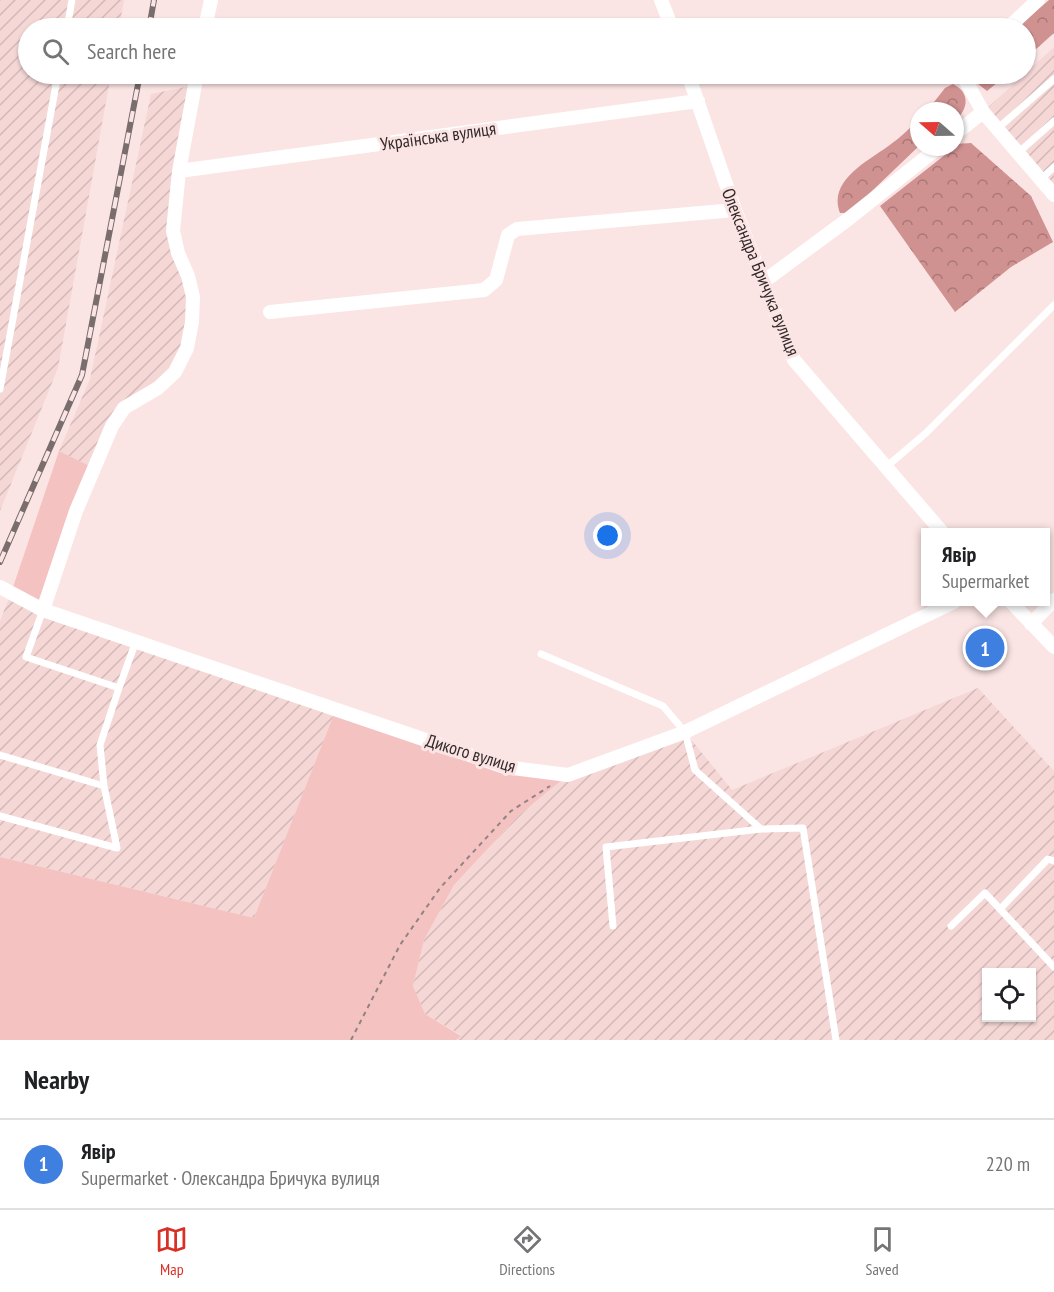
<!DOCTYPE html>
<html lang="en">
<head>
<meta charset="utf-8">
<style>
  body { margin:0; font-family:"PT Sans Narrow",sans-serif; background:#f2f2f2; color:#202124 }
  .controls { position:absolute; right:18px; bottom:18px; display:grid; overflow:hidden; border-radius:0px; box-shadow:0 2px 4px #0004 }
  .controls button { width:54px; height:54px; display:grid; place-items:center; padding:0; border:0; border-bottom:2px solid #e0e0e0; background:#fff; color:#202124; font:30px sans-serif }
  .compass { position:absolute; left:910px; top:102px; width:54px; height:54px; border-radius:50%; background:#fff; box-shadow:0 2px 4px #0004; rotate:290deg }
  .you { position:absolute; left:608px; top:536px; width:21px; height:21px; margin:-15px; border:4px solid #fff; border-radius:50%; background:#1a73e8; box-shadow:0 0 0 9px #1a73e833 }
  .badge { display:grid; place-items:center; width:39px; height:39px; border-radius:50%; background:#d93025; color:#fff; font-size:20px; font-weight:700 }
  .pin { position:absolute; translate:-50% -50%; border:3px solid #fff; box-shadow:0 2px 6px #0006 }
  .popup { position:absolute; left:921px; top:528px; width:129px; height:78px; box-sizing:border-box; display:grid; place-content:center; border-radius:0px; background:#fff; filter:drop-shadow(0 2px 4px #0005); font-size:20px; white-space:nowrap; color:#757577 }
  .popup b { font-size:22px; color:#202124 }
  .popup::after { content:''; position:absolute; left:50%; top:100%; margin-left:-12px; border:12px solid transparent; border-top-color:#fff }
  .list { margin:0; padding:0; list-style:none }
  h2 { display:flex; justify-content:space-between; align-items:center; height:78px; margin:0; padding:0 24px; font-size:26px }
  h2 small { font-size:20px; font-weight:400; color:#757577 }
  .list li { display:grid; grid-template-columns:39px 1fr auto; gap:18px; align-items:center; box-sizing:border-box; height:90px; padding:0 24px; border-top:2px solid #e0e0e0 }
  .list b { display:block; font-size:22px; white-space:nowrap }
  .list p { margin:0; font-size:20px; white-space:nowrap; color:#757577 }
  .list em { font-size:20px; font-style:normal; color:#757577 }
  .icon { flex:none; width:33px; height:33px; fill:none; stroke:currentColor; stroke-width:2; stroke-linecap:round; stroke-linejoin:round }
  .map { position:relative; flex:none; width:1054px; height:1040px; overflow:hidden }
  .search { position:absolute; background:#fff; box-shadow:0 2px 4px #0004; left:18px; right:18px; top:18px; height:66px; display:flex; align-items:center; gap:15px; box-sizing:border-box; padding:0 21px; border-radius:33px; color:#757577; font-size:22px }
  .sheet { height:168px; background:#fff }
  nav { display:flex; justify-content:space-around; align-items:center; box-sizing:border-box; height:84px; border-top:2px solid #e0e0e0; background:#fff; font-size:16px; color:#757577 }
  nav a { display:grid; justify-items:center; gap:3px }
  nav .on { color:#d93025 }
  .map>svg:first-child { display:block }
  .industrial { fill:url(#industrial-furrows); fill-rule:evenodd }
  .green { fill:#f5c2c2 }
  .forest { fill:url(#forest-crowns) }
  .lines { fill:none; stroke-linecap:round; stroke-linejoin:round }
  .path { stroke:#928383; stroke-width:2; stroke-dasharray:4.5 4.5; stroke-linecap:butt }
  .lane { stroke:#fff; stroke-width:7 }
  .street { stroke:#fff; stroke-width:14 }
  .rail-casing { stroke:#7a6d6d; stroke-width:6 }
  .rail { stroke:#fbe5e4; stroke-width:4; stroke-dasharray:11; stroke-linecap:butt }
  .labels { text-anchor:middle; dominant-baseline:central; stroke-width:6; stroke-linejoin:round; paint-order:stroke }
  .street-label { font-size:18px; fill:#322a2a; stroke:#fbe5e4 }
</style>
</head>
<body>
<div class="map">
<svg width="1054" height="1040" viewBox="0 0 1054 1040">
  <defs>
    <pattern id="industrial-furrows" width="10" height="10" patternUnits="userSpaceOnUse" patternTransform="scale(1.5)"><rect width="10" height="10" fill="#f5d7d6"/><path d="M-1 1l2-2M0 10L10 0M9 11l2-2" fill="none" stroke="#d2b9b8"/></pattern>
    <pattern id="forest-crowns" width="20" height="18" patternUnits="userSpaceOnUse" patternTransform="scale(1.5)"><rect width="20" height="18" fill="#d09291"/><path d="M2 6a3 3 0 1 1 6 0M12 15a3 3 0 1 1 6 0" fill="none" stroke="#a97777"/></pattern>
  </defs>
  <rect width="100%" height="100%" fill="#fbe5e4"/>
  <!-- industrial -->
  <path class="industrial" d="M0,0H124L119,28H28V74H111L58,368L0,511Z
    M1054,47V195L983,112Z
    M195,85L173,231L193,297L175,372L124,408L94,468L59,451L90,379L151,94Z
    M11,593L336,709L254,918L0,857V621Z
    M978,688L1054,771V1040H456L461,1035L425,1014L413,986L424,940L454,885L519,815L568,775L685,732L732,790ZM986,972H1032V1018H986Z"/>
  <!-- green -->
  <path class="green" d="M59,451L94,468L43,610L11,593Z
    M336,709L505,767L568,775L519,815L454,885L424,940L413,986L425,1014L461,1036L456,1040H0V857L254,918Z"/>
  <!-- forest -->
  <path class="forest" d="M1049,0H1054V33L1026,58V28H1016Z
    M978,74H1008L987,91L973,80Z
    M953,84C970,92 969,109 955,121V111H927L945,88Z
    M919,119V146L849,213H840C827,180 870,160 891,144C901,137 910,128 919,119Z
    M971,143L1031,196L1053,242L1011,267L955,312L880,206L955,147L956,144Z"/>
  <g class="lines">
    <!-- path -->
    <path class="path" d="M351,1040L400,945L440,888L511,811L550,786"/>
    <!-- lane -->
    <path class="lane" d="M67,28L72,0
      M997,129L1054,79
      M1018,153L1054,121
      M1041,179L1054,167
      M0,389L58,74
      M886,467L926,433L1054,305
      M541,654L663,706L685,732L695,770L761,829
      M119,688L136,641
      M0,755L104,786
      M0,816L117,848L104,786L100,745L119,688L26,657L43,610
      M1001,908L1048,859L1054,861
      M613,926L606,847L761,829L803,828L836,1040
      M951,926L985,893L1054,967"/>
    <!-- street -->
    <path class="street" d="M661,0L672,28
      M205,28L211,0
      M1008,28L1038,0
      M688,74L735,210L794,360L942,532
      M962,74L983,112L1054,195
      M955,134L983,112
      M179,171L698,101
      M763,282L847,220L939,147
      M270,312L484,290L496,280L508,235L517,229L735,210
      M0,587L43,610L505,767L568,775L685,732L954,602
      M1011,602L1054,647
      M43,610L76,511L112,426L124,408L158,388L175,372L187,348L192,322L193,297L188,276L178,253L173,231L179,171L197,74
      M1031,624L1054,600"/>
    <defs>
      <path id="rail" d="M149,28L154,0
        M0,562L82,375L140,74"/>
    </defs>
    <!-- rail casing -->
    <use href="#rail" class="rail-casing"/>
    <!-- rail -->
    <use href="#rail" class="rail"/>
  </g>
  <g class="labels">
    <!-- street labels -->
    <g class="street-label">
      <text transform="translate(438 136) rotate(-8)">Українська вулиця</text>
      <text transform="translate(761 272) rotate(68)">Олександра Бричука вулиця</text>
      <text transform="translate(471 753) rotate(17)">Дикого вулиця</text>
    </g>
  </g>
</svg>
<div class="controls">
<button><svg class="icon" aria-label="locate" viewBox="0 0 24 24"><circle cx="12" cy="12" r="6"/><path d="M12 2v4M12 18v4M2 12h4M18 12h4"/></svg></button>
</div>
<svg class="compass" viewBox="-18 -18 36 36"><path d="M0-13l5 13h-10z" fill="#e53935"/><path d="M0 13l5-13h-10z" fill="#757577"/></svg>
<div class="you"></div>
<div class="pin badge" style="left:985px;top:648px;background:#3f7fe0">1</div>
<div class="popup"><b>Явiр</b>Supermarket</div>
<div class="search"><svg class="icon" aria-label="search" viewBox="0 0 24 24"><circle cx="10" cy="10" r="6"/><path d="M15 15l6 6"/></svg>Search here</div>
</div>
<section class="sheet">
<h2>Nearby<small></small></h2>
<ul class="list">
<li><span class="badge" style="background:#3f7fe0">1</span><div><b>Явiр</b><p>Supermarket · Олександра Бричука вулиця</p></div><em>220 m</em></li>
</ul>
</section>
<nav>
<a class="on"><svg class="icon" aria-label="map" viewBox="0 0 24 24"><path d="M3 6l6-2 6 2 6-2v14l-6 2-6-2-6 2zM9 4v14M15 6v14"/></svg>Map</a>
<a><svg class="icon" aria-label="directions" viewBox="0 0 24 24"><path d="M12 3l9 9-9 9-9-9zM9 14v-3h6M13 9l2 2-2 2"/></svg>Directions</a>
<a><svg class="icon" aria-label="saved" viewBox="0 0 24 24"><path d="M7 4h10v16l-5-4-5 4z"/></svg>Saved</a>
</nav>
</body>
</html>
